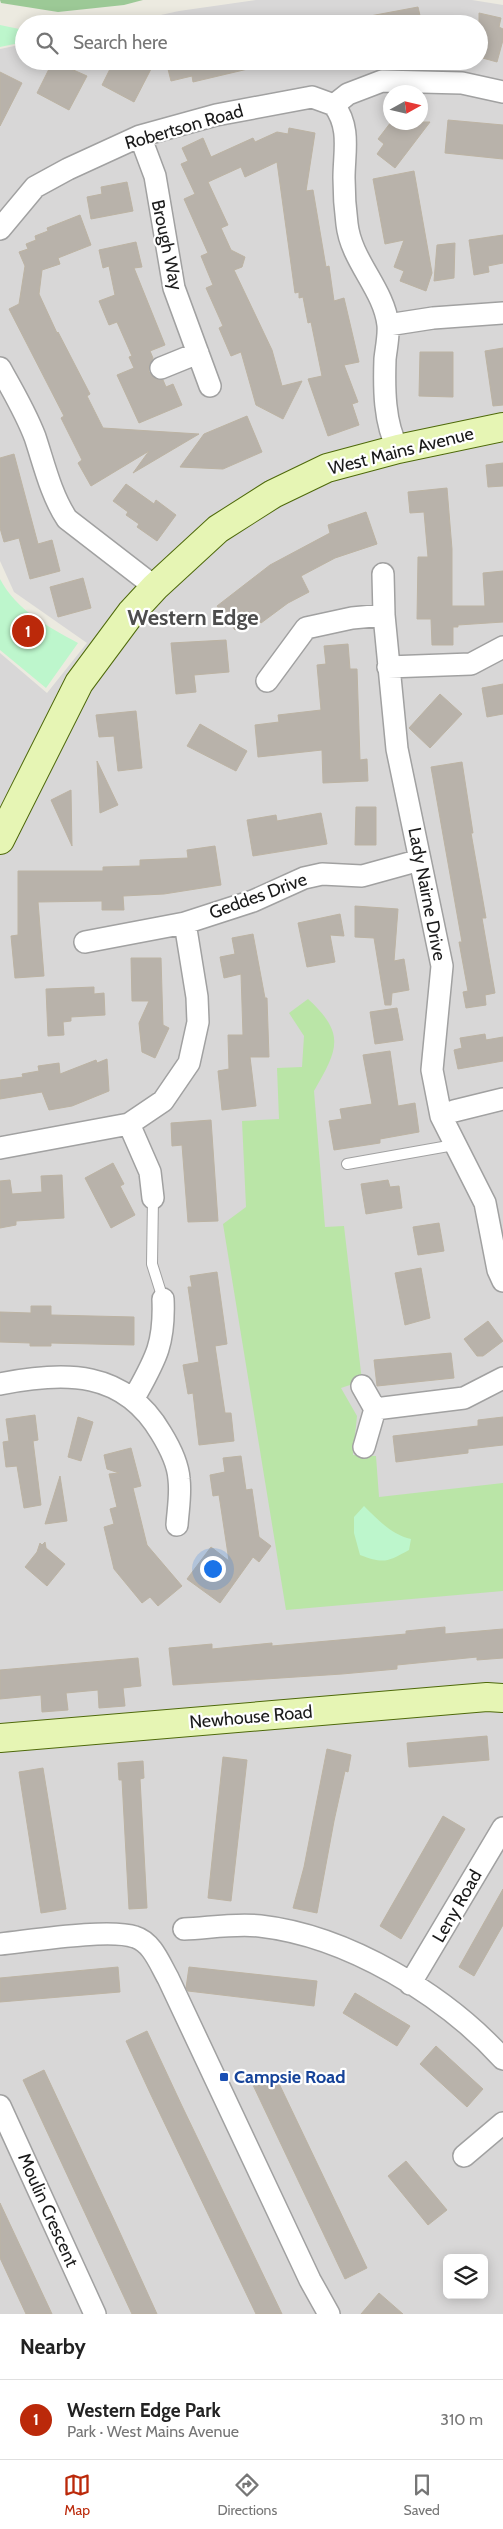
<!DOCTYPE html>
<html lang="en">
<head>
<meta charset="utf-8">
<style>
  body { margin:0; font-family:Cabin,sans-serif; background:#f6f6f6; color:#222 }
  .controls { position:absolute; right:15px; bottom:15px; display:grid; overflow:hidden; border-radius:8px; box-shadow:0 2px 12px #0003 }
  .controls button { width:45px; height:45px; display:grid; place-items:center; padding:0; border:0; border-bottom:1px solid #e0e0e0; background:#fff; color:#222; font:25px sans-serif }
  .compass { position:absolute; left:383px; top:85px; width:45px; height:45px; border-radius:50%; background:#fff; box-shadow:0 2px 12px #0003; rotate:82deg }
  .you { position:absolute; left:212px; top:1568px; width:18px; height:18px; margin:-12px; border:4px solid #fff; border-radius:50%; background:#1a73e8; box-shadow:0 0 0 8px #1a73e833 }
  .badge { display:grid; place-items:center; width:32px; height:32px; border-radius:50%; background:#bb290a; color:#fff; font-size:16px; font-weight:700 }
  .pin { position:absolute; translate:-50% -50%; border:2px solid #fff; box-shadow:0 1px 5px #0006 }
  .list { margin:0; padding:0; list-style:none }
  h2 { display:flex; justify-content:space-between; align-items:center; height:65px; margin:0; padding:0 20px; font-size:21px }
  h2 small { font-size:16px; font-weight:400; color:#767676 }
  .list li { display:grid; grid-template-columns:32px 1fr auto; gap:15px; align-items:center; box-sizing:border-box; height:80px; padding:0 20px; border-top:1px solid #e0e0e0 }
  .list b { display:block; font-size:19px; white-space:nowrap }
  .list p { margin:0; font-size:16px; white-space:nowrap; color:#767676 }
  .list em { font-size:16px; font-style:normal; color:#767676 }
  .icon { flex:none; width:28px; height:28px; fill:none; stroke:currentColor; stroke-width:2; stroke-linecap:round; stroke-linejoin:round }
  .map { position:relative; flex:none; width:503px; height:2314px; overflow:hidden }
  .search { position:absolute; background:#fff; box-shadow:0 2px 12px #0003; left:15px; right:15px; top:15px; height:55px; display:flex; align-items:center; gap:12px; box-sizing:border-box; padding:0 18px; border-radius:28px; color:#767676; font-size:19px }
  .sheet { height:145px; background:#fff }
  nav { display:flex; justify-content:space-around; align-items:center; box-sizing:border-box; height:70px; border-top:1px solid #e0e0e0; background:#fff; font-size:14px; color:#767676 }
  nav a { display:grid; justify-items:center; gap:2px }
  nav .on { color:#bb290a }
  .map>svg:first-child { display:block }
  .residential { fill:#d8d7d7; fill-rule:evenodd }
  .grass { fill:#bae5a7 }
  .forest { fill:#9cc996 }
  .park { fill:#bdf6cc }
  .building { fill:#b8b2aa; stroke:#bcb3a3 }
  .lines { fill:none; stroke-linecap:round; stroke-linejoin:round }
  .lane-casing { stroke:#a1a1a1; stroke-width:12 }
  .street-casing { stroke:#a1a1a1; stroke-width:24 }
  .secondary-casing { stroke:#4e690a; stroke-width:30 }
  .lane { stroke:#fff; stroke-width:10 }
  .street { stroke:#fff; stroke-width:21 }
  .secondary { stroke:#e6f5b4; stroke-width:28 }
  .transit-dot { fill:#1a4fb4; stroke:#fff; stroke-width:2 }
  .labels { text-anchor:middle; dominant-baseline:central; stroke-width:4.5; stroke-linejoin:round; paint-order:stroke }
  .street-label { font-size:18px; fill:#1a1a1a; stroke:#fff }
  .transit-label { font-size:18px; font-weight:bold; fill:#164399; stroke:#fff; text-anchor:start }
  .district-label { font-size:22px; font-weight:bold; fill:#4d4d4d; stroke:#fff }
</style>
</head>
<body>
<div class="map">
<svg width="503" height="2314" viewBox="0 0 503 2314">
  <rect width="100%" height="100%" fill="#eceae0"/>
  <!-- residential -->
  <path class="residential" d="M256,0H472L503,5V2314H0V653L47,693L87,643L14,592L0,561V49L24,44V61H479V24H120L179,11ZM390,92H420V122H390ZM447,2258H484V2295H447Z"/>
  <!-- grass -->
  <path class="grass" d="M308,999C346,1034 338,1049 314,1091L325,1227L344,1226L362,1381L341,1388L357,1416L353,1455L376,1456L379,1497L503,1483V1591L286,1610L223,1224L246,1207L242,1121L279,1119L277,1068L302,1067L304,1036L289,1013Z"/>
  <!-- forest -->
  <path class="forest" d="M0,0H143L124,5L58,12L1,3Z"/>
  <!-- park -->
  <path class="park" d="M0,25L24,30V42L0,47Z
    M0,579C17,611 47,626 78,643L46,688L0,650Z
    M364,1506C378,1520 392,1535 411,1539L409,1550C387,1562 384,1564 360,1555L354,1533V1517Z"/>
  <!-- building -->
  <path class="building" d="M418,7L422,24H371L370,16Z
    M479,13L501,18L499,27L503,29V40L497,62L479,57Z
    M53,61L87,76L69,110L37,93Z
    M114,61H137L151,69L134,102L102,85Z
    M166,61H251L252,68L193,82L192,76L171,81Z
    M0,72L22,83L0,126Z
    M448,120L503,125V159L445,153Z
    M391,122H430L395,168L377,154L384,144L378,139Z
    M289,128L315,133L306,191L313,190L326,267L329,266L334,301L344,298L359,362L344,365L358,402L352,404L359,425L328,436L308,379L322,376L311,322L308,323L303,297L299,298V292L295,293L277,162L245,177L241,167L208,182L228,225L221,228L231,250L245,257L242,267L234,270L272,350L282,386L302,381L283,419L256,405L241,352L231,356L219,328L223,326L206,288L213,285L201,256L208,253L184,199L195,194L181,164L188,161L182,148L203,138L211,157L253,138L255,142L277,132L288,134Z
    M414,171L432,273L426,291L400,281L404,271L394,267L404,240L385,244L373,179Z
    M127,182L133,211L91,219L87,197L102,194L101,187Z
    M80,215L91,245L58,258L60,264L42,270L39,294L57,333L58,332L90,394L87,396L103,428L199,434L133,473L149,451L91,486L78,463L82,460L61,418L64,416L9,309L19,304L25,266L19,252L28,249L26,244L36,240L35,236L48,231L47,228Z
    M503,235V263L488,266L489,272L474,275L469,240Z
    M136,242L142,267L134,268L165,345L150,351L153,358L149,366V372L154,378L163,380L166,387L173,384L182,405L139,423L117,375L134,368L129,357L132,356L117,322L109,325L99,301L115,295L109,266L103,268L99,250Z
    M455,243L454,278L434,281L437,245Z
    M503,348V405L493,406L485,351Z
    M420,352H453V397L419,396Z
    M247,416L262,452L223,469L180,467L204,434Z
    M14,454L38,544L52,540L60,571L30,579L19,538L4,542L0,528V458Z
    M503,463V486L488,487L486,465Z
    M126,484L154,504L156,500L176,515L157,541L137,527L139,524L126,515L128,512L113,501Z
    M447,488L452,549V606H485L483,573L503,571V622L458,625V627H453V645H432L431,619H417L418,557H428L424,512L410,513L408,492Z
    M366,512L377,544L335,558L301,576L309,592L288,603L261,623L255,615L235,630L217,606L270,565L330,533L328,525Z
    M83,578L91,608L58,617L50,587Z
    M226,640L229,672L194,675L196,692L176,694L171,643Z
    M348,644L350,669H357L360,760L367,759L368,781L323,783L322,750L258,757L255,725L279,722L278,715L321,710L317,665L326,664L324,646Z
    M503,684V714L487,717L482,688Z
    M440,694L462,714L430,748L409,728Z
    M136,711L142,768L118,771L114,736L99,737L96,715Z
    M200,724L247,751L236,771L187,746Z
    M97,761L118,805L100,813Z
    M462,762L473,833H471L486,918H482L495,993L485,995L486,1005L466,1008L463,992L468,991L459,942H462L431,767Z
    M71,790L72,846L51,800Z
    M356,807H376V845H355Z
    M321,813L327,844L253,856L247,820L276,815L277,821Z
    M215,846L221,885L164,894L123,896L124,910H102V901L38,902L44,976L15,978L11,936L18,935V871H103V867L140,866V860L188,858L187,850Z
    M355,906L398,909L394,961L404,959L409,990L392,993L391,1005H385L374,938L355,937Z
    M340,914L344,936L330,935L335,962L307,967L298,923Z
    M253,934L265,998H267L269,1057H250L256,1106L222,1110L218,1071L229,1069L228,1035H243L241,974L224,978L220,957L235,954L232,938Z
    M131,958H161L163,1025L169,1028L155,1058L142,1052L139,1023L149,1001H132Z
    M94,987V994L104,993L105,1015L71,1017V1021L63,1022L64,1035L48,1036L46,989Z
    M397,1008L403,1040L375,1044L370,1012Z
    M485,1034L486,1040L503,1037V1061L458,1069L454,1050L462,1048L460,1038Z
    M390,1051L398,1106L415,1103L419,1132L380,1139V1143L334,1150L329,1121L342,1119L340,1109L372,1104L363,1055Z
    M107,1059L109,1091L72,1106L49,1110L42,1092L0,1099V1080L23,1077L22,1074L39,1071L38,1066L59,1063L60,1074L96,1060L97,1063Z
    M211,1120L218,1221L188,1222L182,1145L172,1146L171,1123Z
    M113,1163L124,1184L120,1186L135,1215L111,1228L85,1178Z
    M62,1175L64,1218L16,1221V1225L0,1228V1181L10,1180L12,1194L42,1192L41,1176Z
    M388,1180L390,1187L399,1186L402,1208L366,1214L361,1184Z
    M439,1223L444,1251L418,1255L413,1227Z
    M421,1268L430,1318L405,1325L395,1273Z
    M217,1272L227,1344L215,1346L225,1413H231L234,1441L199,1445L193,1393L188,1394L183,1365L199,1362L188,1287H192L190,1276Z
    M31,1306H51V1315L134,1317V1345L51,1343V1346H30V1343L0,1342V1312L31,1313Z
    M488,1321L503,1341L483,1356H477L464,1339Z
    M451,1353L454,1378L377,1386L374,1360Z
    M35,1415L38,1440L33,1441L41,1505L24,1508L17,1466L6,1467L3,1442L9,1441L6,1419Z
    M78,1417L93,1422L81,1461L68,1457Z
    M503,1417V1445L468,1449V1453L396,1462L393,1436L478,1426V1420Z
    M131,1448L141,1486L133,1488L147,1545L182,1586L158,1606L150,1597L142,1603L114,1569L104,1527L114,1524L110,1509L117,1507L109,1474L119,1473L107,1469L104,1455Z
    M241,1456L246,1490L252,1489L259,1537L271,1546L259,1562L253,1557L220,1603L187,1579L211,1547L229,1561L219,1495L213,1496L210,1475L225,1472L223,1458Z
    M60,1476L67,1521L45,1524Z
    M45,1542L46,1548L65,1564L47,1586L25,1567L37,1552L40,1543L42,1545Z
    M445,1627V1634L503,1629V1658L477,1660V1657L397,1665V1669L342,1674L173,1685L169,1648L212,1644V1649L272,1643V1646L406,1634V1631Z
    M138,1658L141,1686L123,1688L125,1706L99,1708L98,1690L66,1693L68,1710L42,1712L41,1695L0,1699V1670Z
    M487,1736L489,1760L409,1767L407,1743Z
    M327,1749L351,1755L348,1772L345,1771L334,1821L317,1913L293,1908L304,1867Z
    M223,1757L247,1760L231,1901L208,1898Z
    M143,1761L144,1778L140,1779L147,1908L129,1909L122,1780H119L118,1763Z
    M43,1768L66,1909L41,1913L19,1772Z
    M443,1816L465,1829L401,1939L380,1926Z
    M503,1889V1925L474,1976L459,1967Z
    M118,1967L120,1992L0,2002V1978Z
    M189,1967L317,1981L314,2006L188,1991L186,1988Z
    M355,1993L410,2026L397,2046L343,2013Z
    M147,2031L182,2106L282,2314H256L151,2095L126,2041Z
    M436,2046L483,2089L467,2107L420,2064Z
    M44,2070L116,2224L157,2314H132L84,2211L23,2080Z
    M274,2073L367,2268L345,2279L252,2083Z
    M406,2161L447,2210L428,2225L388,2176Z
    M0,2203L30,2267L52,2314H26L0,2258Z
    M379,2293L403,2314H361Z"/>
  <g class="lines">
    <defs>
      <path id="lane" d="M347,1164L454,1145
        M153,1198L152,1264L163,1299"/>
      <path id="street" d="M334,105C351,128 344,152 344,178C344,193 345,209 347,224C351,261 384,289 388,325C389,336 386,349 385,359C384,388 384,423 398,449
        M140,136L155,176L174,288L210,386
        M0,229L35,187L68,169L140,136L216,115L312,97L334,105L348,94L382,81L462,83L503,92
        M388,325L433,318L503,313
        M0,368C13,391 26,413 35,437C44,464 51,495 67,519L155,587
        M161,368L198,353
        M383,574L384,615
        M388,667L471,664L503,647
        M267,681L306,628L352,618L384,615L397,749L442,966L432,1070L441,1116L485,1203L498,1270L503,1281
        M85,942L185,923
        M441,1116L454,1111L503,1099
        M129,1124L150,1172L153,1198
        M0,1148L129,1124L163,1101L189,1063L198,1022L197,997L185,923L253,901L304,878L322,874L362,876L420,860
        M0,1384C65,1371 124,1370 161,1433C169,1446 178,1463 179,1479C181,1494 178,1510 177,1525
        M362,1386L375,1409L464,1398L503,1378
        M134,1398C155,1360 165,1345 163,1299
        M364,1447L375,1409
        M184,1929C208,1928 236,1923 260,1926C348,1936 445,1995 503,2059
        M0,1944C30,1941 109,1928 135,1937C152,1942 160,1964 168,1978L310,2280L329,2314
        M410,1984L503,1828
        M0,2106L95,2314
        M464,2156L503,2123"/>
      <path id="secondary" d="M0,840L79,683L131,613L155,587L218,529L273,494L327,468L398,449L503,427
        M0,1738L487,1697L503,1698"/>
    </defs>
    <!-- lane casing -->
    <use href="#lane" class="lane-casing"/>
    <!-- street casing -->
    <use href="#street" class="street-casing"/>
    <!-- secondary casing -->
    <use href="#secondary" class="secondary-casing"/>
    <!-- lane -->
    <use href="#lane" class="lane"/>
    <!-- street -->
    <use href="#street" class="street"/>
    <!-- secondary -->
    <use href="#secondary" class="secondary"/>
  </g>
  <!-- markers -->
  <rect class="transit-dot" x="219" y="2072" width="10" height="10" rx="2.5"/>
  <g class="labels">
    <!-- street labels -->
    <g class="street-label">
      <text transform="translate(184 127) rotate(-16)">Robertson Road</text>
      <text transform="translate(167 245) rotate(78)">Brough Way</text>
      <text transform="translate(401 451) rotate(-14)">West Mains Avenue</text>
      <text transform="translate(427 894) rotate(79)">Lady Nairne Drive</text>
      <text transform="translate(258 896) rotate(-20)">Geddes Drive</text>
      <text transform="translate(251 1717) rotate(-5)">Newhouse Road</text>
      <text transform="translate(457 1906) rotate(-60)">Leny Road</text>
      <text transform="translate(48 2210) rotate(66)">Moulin Crescent</text>
    </g>
    <!-- transit labels -->
    <g class="transit-label">
      <text x="234" y="2077">Campsie Road</text>
    </g>
    <!-- district labels -->
    <g class="district-label">
      <text x="193" y="617">Western Edge</text>
    </g>
  </g>
</svg>
<div class="controls">
<button><svg class="icon" aria-label="layers" viewBox="0 0 24 24"><path d="M12 4l9 5-9 5-9-5zM3 14l9 5 9-5"/></svg></button>
</div>
<svg class="compass" viewBox="-18 -18 36 36"><path d="M0-13l5 13h-10z" fill="#e53935"/><path d="M0 13l5-13h-10z" fill="#767676"/></svg>
<div class="you"></div>
<div class="pin badge" style="left:28px;top:631px">1</div>
<div class="search"><svg class="icon" aria-label="search" viewBox="0 0 24 24"><circle cx="10" cy="10" r="6"/><path d="M15 15l6 6"/></svg>Search here</div>
</div>
<section class="sheet">
<h2>Nearby<small></small></h2>
<ul class="list">
<li><span class="badge">1</span><div><b>Western Edge Park</b><p>Park · West Mains Avenue</p></div><em>310 m</em></li>
</ul>
</section>
<nav>
<a class="on"><svg class="icon" aria-label="map" viewBox="0 0 24 24"><path d="M3 6l6-2 6 2 6-2v14l-6 2-6-2-6 2zM9 4v14M15 6v14"/></svg>Map</a>
<a><svg class="icon" aria-label="directions" viewBox="0 0 24 24"><path d="M12 3l9 9-9 9-9-9zM9 14v-3h6M13 9l2 2-2 2"/></svg>Directions</a>
<a><svg class="icon" aria-label="saved" viewBox="0 0 24 24"><path d="M7 4h10v16l-5-4-5 4z"/></svg>Saved</a>
</nav>
</body>
</html>
